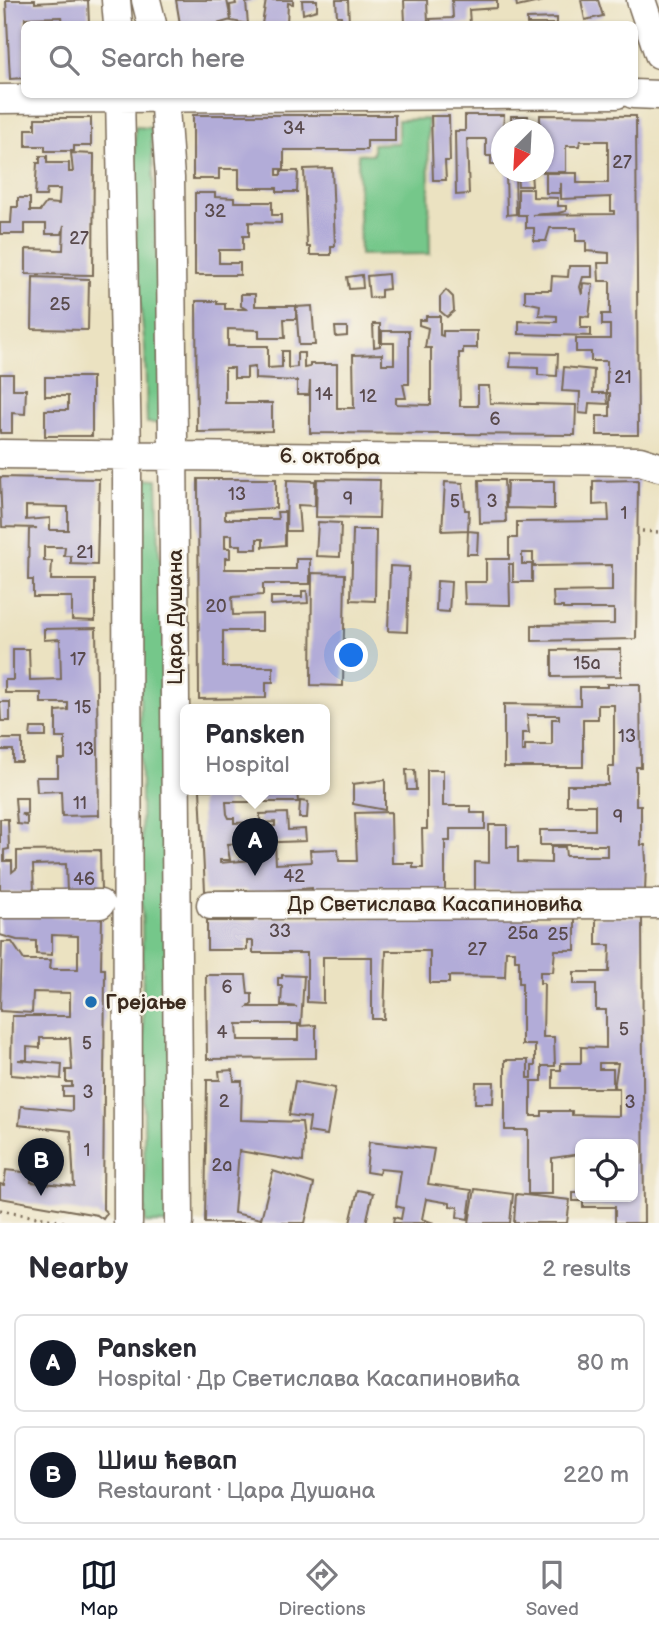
<!DOCTYPE html>
<html lang="en">
<head>
<meta charset="utf-8">
<style>
  body { margin:0; font-family:"Balsamiq Sans",sans-serif; background:#f7f7f7; color:#2b2b33 }
  .controls { position:absolute; right:21px; bottom:21px; display:grid; overflow:hidden; border-radius:10px; box-shadow:0 2px 5px #0004 }
  .controls button { width:63px; height:63px; display:grid; place-items:center; padding:0; border:0; border-bottom:2px solid #e1e1e2; background:#fff; color:#2b2b33; font:35px sans-serif }
  .compass { position:absolute; left:491px; top:119px; width:63px; height:63px; border-radius:50%; background:#fff; box-shadow:0 2px 5px #0004; rotate:204deg }
  .you { position:absolute; left:352px; top:656px; width:24px; height:24px; margin:-18px; border:5px solid #fff; border-radius:50%; background:#1a73e8; box-shadow:0 0 0 10px #1a73e833 }
  .badge { display:grid; place-items:center; width:46px; height:46px; border-radius:50%; background:#111827; color:#fff; font-size:23px; font-weight:700 }
  .pin { position:absolute; translate:-50% -58px; filter:drop-shadow(0 2px 4px #0008) }
  .pin::after { content:''; position:absolute; top:37px; width:24px; height:21px; background:inherit; clip-path:polygon(0 0,100% 0,50% 100%) }
  .popup { position:absolute; left:180px; top:704px; width:150px; height:91px; box-sizing:border-box; display:grid; place-content:center; border-radius:10px; background:#fff; filter:drop-shadow(0 2px 5px #0005); font-size:23px; white-space:nowrap; color:#7c7c81 }
  .popup b { font-size:26px; color:#2b2b33 }
  .popup::after { content:''; position:absolute; left:50%; top:100%; margin-left:-14px; border:14px solid transparent; border-top-color:#fff }
  .list { margin:0; padding:0; list-style:none }
  h2 { display:flex; justify-content:space-between; align-items:center; height:91px; margin:0; padding:0 28px; font-size:30px }
  h2 small { font-size:23px; font-weight:400; color:#7c7c81 }
  .list li { display:grid; grid-template-columns:46px 1fr auto; gap:21px; align-items:center; box-sizing:border-box; height:98px; margin:0 14px 14px; padding:0 14px; border:2px solid #e1e1e2; border-radius:10px }
  .list b { display:block; font-size:26px; white-space:nowrap }
  .list p { margin:0; font-size:23px; white-space:nowrap; color:#7c7c81 }
  .list em { font-size:23px; font-style:normal; color:#7c7c81 }
  .icon { flex:none; width:38px; height:38px; fill:none; stroke:currentColor; stroke-width:2; stroke-linecap:round; stroke-linejoin:round }
  .map { position:relative; flex:none; width:659px; height:1223px; overflow:hidden }
  .search { position:absolute; background:#fff; box-shadow:0 2px 5px #0004; left:21px; right:21px; top:21px; height:77px; display:flex; align-items:center; gap:18px; box-sizing:border-box; padding:0 24px; border-radius:10px; color:#7c7c81; font-size:26px }
  .sheet { height:315px; background:#fff }
  nav { display:flex; justify-content:space-around; align-items:center; box-sizing:border-box; height:98px; border-top:2px solid #e1e1e2; background:#fff; font-size:19px; color:#7c7c81 }
  nav a { display:grid; justify-items:center; gap:4px }
  nav .on { color:#111827 }
  .map>svg:first-child { display:block }
  .green { fill:#75c78a; stroke:#587854; stroke-width:2 }
  .building { fill:#b2acd8; fill-rule:evenodd }
  .lines { fill:none; stroke-linecap:round; stroke-linejoin:round }
  .minor-casing { stroke:#796a57; stroke-width:31 }
  .path { stroke:#796a57; stroke-width:3.5; stroke-dasharray:2 5; stroke-linecap:butt }
  .minor { stroke:#fff; stroke-width:28 }
  .poi-dot { fill:#1f6fb2; stroke:#f7f3e8; stroke-width:2.5 }
  .labels { text-anchor:middle; dominant-baseline:central; stroke-width:5; stroke-linejoin:round; paint-order:stroke }
  .number-label { font-size:18px; fill:#594a4c }
  .street-label { font-size:21px; fill:#3b2a1e; stroke:#f7f3e8 }
  .poi-label { font-size:21px; font-weight:bold; fill:#3b2a1e; stroke:#f7f3e8; text-anchor:start }
</style>
</head>
<body>
<div class="map">
<svg width="659" height="1223" viewBox="0 0 659 1223">
  <rect width="100%" height="100%" fill="#f7f3e8"/>
  <filter id="ink" filterUnits="userSpaceOnUse"><feTurbulence type="fractalNoise" baseFrequency=".0143" numOctaves="2"/><feDisplacementMap in="SourceGraphic" scale="14" xChannelSelector="R" yChannelSelector="G"/><feConvolveMatrix kernelMatrix="1 2 1 2 8 2 1 2 1" color-interpolation-filters="sRGB"/></filter>
  <filter id="wash" filterUnits="userSpaceOnUse"><feTurbulence type="fractalNoise" baseFrequency=".00686" numOctaves="4" result="noise"/><feDisplacementMap in="SourceGraphic" scale="28" xChannelSelector="R" yChannelSelector="G"/><feGaussianBlur stdDeviation="1.57" result="paint"/><feColorMatrix in="noise" values="0 0 0 0 0 0 0 0 0 0 0 0 0 0 0 0 0 1.4 0 .05"/><feComposite in="paint" operator="in"/></filter>
  <g filter="url(#wash)">
    <rect width="100%" height="100%" fill="#ebe2c1"/>
    <!-- green -->
    <path class="green" d="M428,119L430,254L360,255L358,154H373V144L398,143V120Z
      M135,127L151,128L164,423H147L145,348L136,263Z
      M138,478L157,479L159,551L165,590L171,1223H145Z"/>
    <g id="blocks">
      <!-- building -->
      <path class="building" d="M6,0H35V3L88,0L89,24H63L62,17L25,18L24,78L10,79Z
        M176,0H227L231,20L217,24H180Z
        M235,0H259L246,3L248,24L231,21L230,5L236,4Z
        M266,0H293V4L288,3L287,24H262Z
        M302,0H317V10L303,14Z
        M336,0H348L349,24H342L341,16H337Z
        M404,0H427L428,23H405Z
        M452,0H497V8L469,10L470,24H431L430,19L453,18Z
        M516,0H543L544,1L517,7Z
        M581,0H598L603,16L585,20Z
        M557,18V24H527V19Z
        M193,115H395V141H367V150H284V169H277V175H281V171H298L297,192H277V188H239V169H219V179H193Z
        M465,115H504L501,164H491V156H486V139H467L469,194L456,195L455,131H465Z
        M540,115L636,116L638,435H597V416H610V393H607L608,404L589,403L588,414L579,413L580,392L562,391L564,367L594,370L593,393H607V361H591V352H576V339H610V325H602V314H610V281H599L598,263H609V253L586,251V241H576V228H550L546,241H534V228H526V215H518V189H533V197L558,198V206H566V211L558,213L532,215L614,214V211H611V197L561,199V183L559,193H546V173H577V183H608V141H580L579,146H566V172H543L544,130H540Z
        M431,116H449L450,161H445L446,180H433Z
        M511,116H528L529,130H512Z
        M35,118H91V146H74V151H45V146H26V129H35Z
        M71,153L94,154L93,275L26,274V249L63,250L64,225L62,234H46V224H25V234H0V223H11L12,207H18V198H30V211H40L46,203L59,204L60,189H47L46,196H35L37,163H40V156H47V163H69V172H73Z
        M332,168L335,246H331V255H310V247H307L304,169Z
        M506,172H515L516,214L507,215Z
        M517,172H531L532,186H518Z
        M195,193H215V197L234,198V202H272V215H281V223L249,222V236H243V250H219V263H240V275H195Z
        M569,266H592V277H583L580,287L582,295L583,283L593,284L589,317L581,316V328H591V336L519,334V321L557,322V316L539,315L540,305L525,302V290H551L552,276L568,277Z
        M388,274L389,289L381,290V297L369,298L367,276Z
        M362,275L363,288L349,289L347,277Z
        M33,277L89,279L88,330L32,329Z
        M446,290L453,297L454,311L447,317L440,311V297Z
        M241,294H255V306H296V319H284L285,338H259V330L228,329V346H268V368L282,367V351H288V368L297,367V353H304V368L310,367V364H337V408H354L353,355L382,354V364H394V343H382V331H409V384H403L406,398H396V404L431,405V348H425L428,328L419,325V320H426V316H440V335L443,336V331H477V348H463V353H459L460,406H478V386H489L490,403L576,405L575,435L310,433V381L309,395H297V381L255,379V367L247,368V378H234V368H225V403H272V431L197,432L196,301H217V304H225V309H246L241,306Z
        M312,306L315,345H299L296,307Z
        M373,324H380V346L374,347Z
        M335,327H347V336L336,337Z
        M511,353L558,354L557,376L538,375V368L510,367Z
        M0,374H13V389H26L25,414L12,413V433H0Z
        M45,377H92V436H45V410H68V396H45Z
        M0,477L99,479L97,565L71,564V556H64L65,547H44V561H52L51,580H95V621L72,620V597H33V580H28L29,529L37,528L2,527ZM26,506L68,507V530H50V518L26,520Z
        M198,479H276V508L225,511V519H278L277,512H285V545L263,547V539H257V549H241V545H232V535H225V548H230V558H225V569H296V559H310V584H263V595L232,597L233,615L262,614V631H223V667H273V682H266V698L199,699Z
        M317,479L380,480L379,518L316,517Z
        M287,480L315,481V506L298,505L300,531H286Z
        M479,480H504L506,522L480,523Z
        M638,480L636,639L532,641V625L614,624V609H563V607H554L553,592L612,591V565L533,566V553H522V564H532V582H513V564H509L510,605L465,604L464,582H486V559H509V538H517V522L609,521L608,504L593,505V481Z
        M507,481H554V509L506,508Z
        M445,482L463,483L465,510H469L468,530L442,531Z
        M318,522L341,523L340,557L316,556Z
        M353,530H376L375,601L351,600Z
        M468,531L478,532L477,554H467Z
        M390,566L409,567L407,632L388,631Z
        M312,573L345,574L343,686L311,685Z
        M437,581L451,582L449,612L436,611Z
        M302,591H307L308,603L271,605V597H302Z
        M96,628L99,815L62,816L61,791L37,792L36,777H58V759H65V738H56V711L68,710V703H41V693H5V680H13V649H29L30,680L61,679L60,639L44,640V629Z
        M621,649V676L552,677V650Z
        M607,684H640L641,767H636V805H641V845H645L646,861L645,894L475,891V862L489,863V825H507V847H518V862L551,863V847H565L566,856H607V845H540V830H595V805H567V785H608V767H614V705H598V719H583V767H504V704L580,705V687H607ZM527,715H559V719H552V745H525V751H522V733H529Z
        M0,702H10V721H1Z
        M31,728H46V737H30Z
        M0,739H22V762H13V750H0Z
        M406,770H415L416,790H407Z
        M427,770H443V806H471V813H485V829H450V841H445V891L312,892V888L247,893V890L205,891L200,790H297L298,802H226L227,814L229,818H234V823L259,822V827L275,826V822L260,823V814L287,813L288,830L305,829L306,841L227,844L230,860H220V863L262,859L261,844H275L276,864L311,862L310,850L338,849L339,861H357L355,813L391,812L392,863H413V868H423L422,829H427Z
        M385,780V810L353,804V784Z
        M15,798H27V814H21L27,817V825L17,824Z
        M300,801L308,802L307,818H299Z
        M0,819H8L9,849L4,850V861H12V872L17,868V851L100,850L101,892L67,893L66,864L33,865L34,892L0,893Z
        M0,914L102,918L101,969H105L103,1209L107,1213L103,1219L97,1215L0,1198V1184L4,1185L6,1170L32,1173L31,1182L74,1186L71,1131L19,1125L21,1106L72,1111V1096H63V1087H72V1082H66V1070H72L70,1038H40V1048L27,1047V1060H18L62,1064L61,1079L11,1075L12,1016H70V993L33,992L32,1013L0,1011L2,942H12L24,960H51L50,969H78V936L52,935V955L36,954V941L17,940L0,935Z
        M596,917H642L644,1223H615V1207H583V1201H573V1193H580V1197H633V1144H580V1154L552,1158V1194H528V1130H505V1060H528V1078H532V1066H535V1045H522V983H519V960H515V951H506L505,977L449,976V983H430V951H386L384,1019H372V957H323V1003L307,1002V953H253V941H247V950H207V921H253V918H575V950H555L553,972H540V983H544L543,1037H554L555,1066H542V1081H531V1116H542V1111H572V1115L619,1116V1088H614L618,1063H599V1069H613V1088H553V1070H561V1063H581V1047L606,1048V1010H596V984H574V972H609L610,945H596Z
        M206,975H246L248,994H252V1004L248,1007H297L281,1005L282,986H278V978H282V975L304,976L301,1024H237L238,1040H298V1026L316,1025V1058L207,1059Z
        M233,1070L234,1081H242L241,1120L302,1122L304,1140L303,1162L239,1151L234,1213L261,1219L273,1171L314,1184L305,1223H205L207,1080H220L219,1071Z
        M295,1081L335,1088L327,1135L308,1132L310,1118L289,1115Z
        M476,1082H494L493,1103H475Z
        M369,1142L434,1149L428,1184L472,1190L468,1219L457,1217L458,1207L450,1206V1203L426,1199L422,1219L434,1223H393L394,1217L401,1219L403,1208L396,1206L401,1171L380,1169L379,1174L366,1172Z
        M475,1189L513,1194L510,1223H469Z
        M358,1190L373,1193L366,1223H350Z
        M516,1194L570,1200L567,1223H514Z"/>
    </g>
  </g>
  <g filter="url(#ink)">
    <use href="#blocks" fill-opacity="0" stroke="#796a57" stroke-width="2"/>
    <g class="lines">
      <defs>
        <path id="minor" d="M116,0L118,24
          M146,0L152,24
          M641,0L659,54
          M120,94L127,454L128,1223
          M164,94L170,178L173,438L179,1223
          M633,94L659,95
          M0,99L617,94
          M0,454L640,461L659,467
          M0,904H100
          M211,905L659,904"/>
      </defs>
      <!-- minor casing -->
      <use href="#minor" class="minor-casing"/>
      <!-- path -->
      <path class="path" d="M642,531L659,532
        M0,1210L69,1223"/>
      <!-- minor -->
      <use href="#minor" class="minor"/>
    </g>
  </g>
  <!-- markers -->
  <circle class="poi-dot" cx="91" cy="1002" r="7"/>
  <g class="labels">
    <!-- number labels -->
    <g class="number-label">
      <text x="294" y="128">34</text>
      <text x="622" y="162">27</text>
      <text x="215" y="211">32</text>
      <text x="79" y="238">27</text>
      <text x="60" y="304">25</text>
      <text x="623" y="377">21</text>
      <text x="324" y="394">14</text>
      <text x="368" y="396">12</text>
      <text x="495" y="419">6</text>
      <text x="237" y="494">13</text>
      <text x="348" y="499">9</text>
      <text x="455" y="501">5</text>
      <text x="492" y="501">3</text>
      <text x="624" y="513">1</text>
      <text x="85" y="552">21</text>
      <text x="216" y="606">20</text>
      <text x="78" y="659">17</text>
      <text x="587" y="663">15a</text>
      <text x="83" y="707">15</text>
      <text x="627" y="736">13</text>
      <text x="85" y="749">13</text>
      <text x="80" y="803">11</text>
      <text x="618" y="817">9</text>
      <text x="294" y="876">42</text>
      <text x="84" y="879">46</text>
      <text x="280" y="931">33</text>
      <text x="523" y="933">25a</text>
      <text x="558" y="934">25</text>
      <text x="477" y="949">27</text>
      <text x="227" y="987">6</text>
      <text x="624" y="1029">5</text>
      <text x="222" y="1032">4</text>
      <text x="87" y="1043">5</text>
      <text x="88" y="1092">3</text>
      <text x="224" y="1101">2</text>
      <text x="630" y="1102">3</text>
      <text x="87" y="1150">1</text>
      <text x="222" y="1165">2a</text>
    </g>
    <!-- street labels -->
    <g class="street-label">
      <text transform="translate(330 457) rotate(1)">6. октобра</text>
      <text transform="translate(175 617) rotate(-90)">Цара Душана</text>
      <text x="435" y="904">Др Светислава Касапиновића</text>
    </g>
    <!-- poi labels -->
    <g class="poi-label">
      <text x="105" y="1002">Грејање</text>
    </g>
  </g>
</svg>
<div class="controls">
<button><svg class="icon" aria-label="locate" viewBox="0 0 24 24"><circle cx="12" cy="12" r="6"/><path d="M12 2v4M12 18v4M2 12h4M18 12h4"/></svg></button>
</div>
<svg class="compass" viewBox="-18 -18 36 36"><path d="M0-13l5 13h-10z" fill="#e53935"/><path d="M0 13l5-13h-10z" fill="#7c7c81"/></svg>
<div class="you"></div>
<div class="pin badge" style="left:255px;top:876px">A</div>
<div class="popup"><b>Pansken</b>Hospital</div>
<div class="pin badge" style="left:41px;top:1196px">B</div>
<div class="search"><svg class="icon" aria-label="search" viewBox="0 0 24 24"><circle cx="10" cy="10" r="6"/><path d="M15 15l6 6"/></svg>Search here</div>
</div>
<section class="sheet">
<h2>Nearby<small>2 results</small></h2>
<ul class="list">
<li><span class="badge">A</span><div><b>Pansken</b><p>Hospital · Др Светислава Касапиновића</p></div><em>80 m</em></li>
<li><span class="badge">B</span><div><b>Шиш ћевап</b><p>Restaurant · Цара Душана</p></div><em>220 m</em></li>
</ul>
</section>
<nav>
<a class="on"><svg class="icon" aria-label="map" viewBox="0 0 24 24"><path d="M3 6l6-2 6 2 6-2v14l-6 2-6-2-6 2zM9 4v14M15 6v14"/></svg>Map</a>
<a><svg class="icon" aria-label="directions" viewBox="0 0 24 24"><path d="M12 3l9 9-9 9-9-9zM9 14v-3h6M13 9l2 2-2 2"/></svg>Directions</a>
<a><svg class="icon" aria-label="saved" viewBox="0 0 24 24"><path d="M7 4h10v16l-5-4-5 4z"/></svg>Saved</a>
</nav>
</body>
</html>
